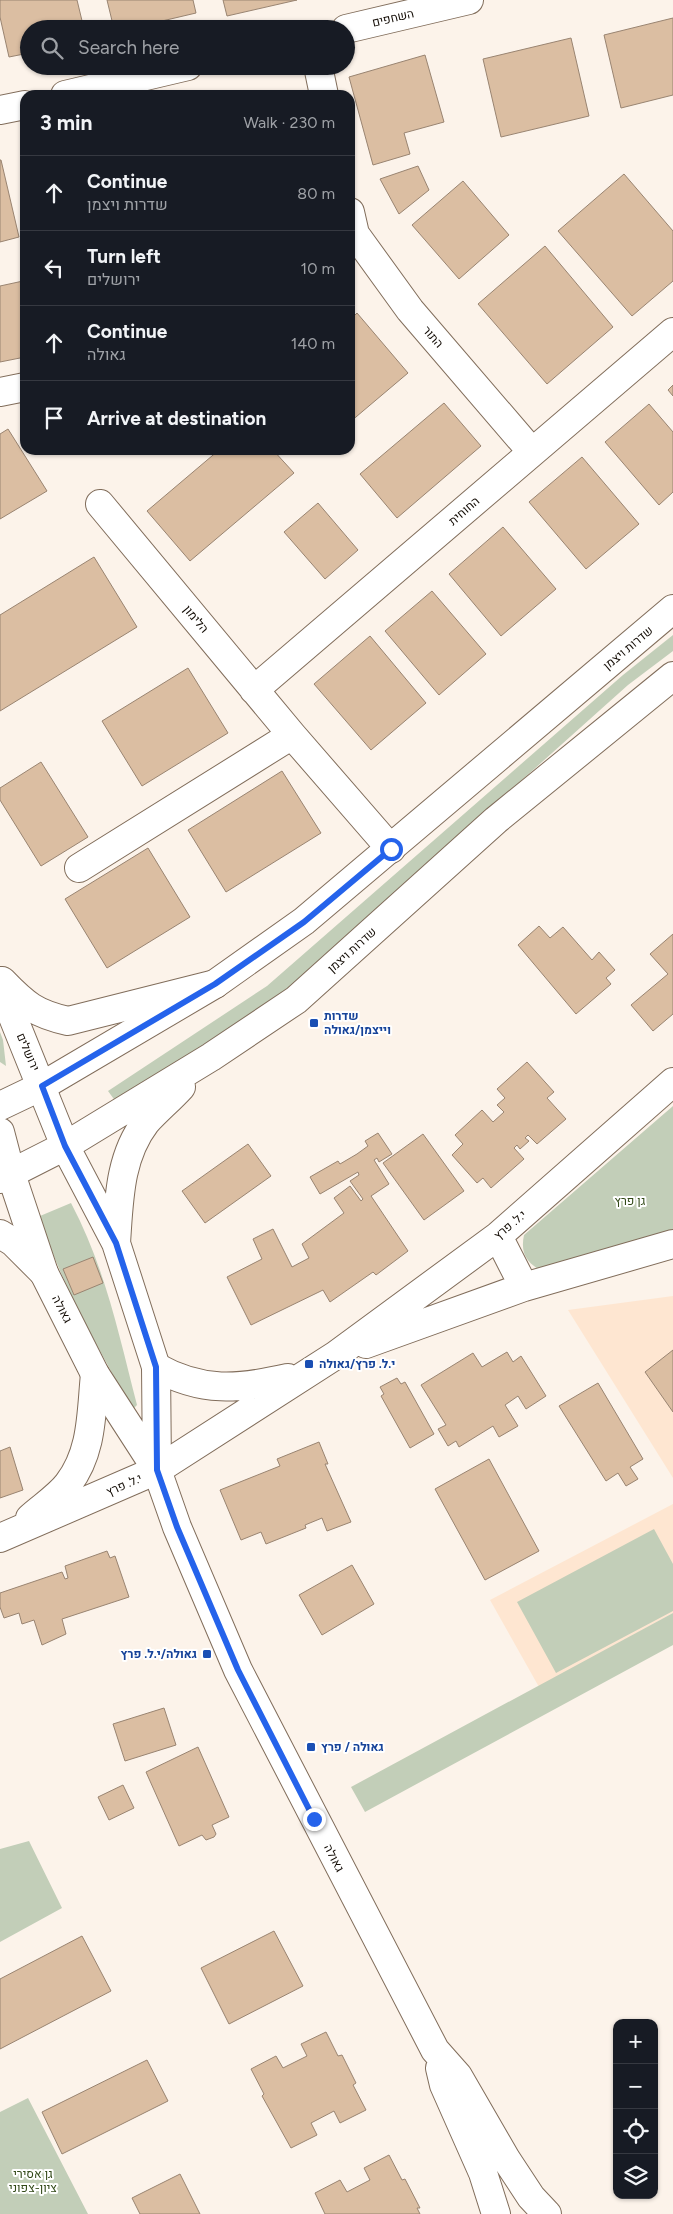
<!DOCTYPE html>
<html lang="en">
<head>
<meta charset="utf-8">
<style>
  body { margin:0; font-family:Figtree,Heebo,sans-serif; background:#20242c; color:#f1f3f6 }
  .controls { position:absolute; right:15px; bottom:15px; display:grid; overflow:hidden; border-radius:10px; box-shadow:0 1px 4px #0004 }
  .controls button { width:45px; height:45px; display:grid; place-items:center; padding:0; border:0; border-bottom:1px solid #363941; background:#171b24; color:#f1f3f6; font:25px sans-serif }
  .stop { position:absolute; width:15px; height:15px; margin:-11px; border:4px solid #2563eb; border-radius:50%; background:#fff }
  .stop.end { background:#2563eb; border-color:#fff; box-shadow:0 1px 5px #0008 }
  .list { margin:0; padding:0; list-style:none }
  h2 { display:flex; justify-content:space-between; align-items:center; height:65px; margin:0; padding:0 20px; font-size:21px }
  h2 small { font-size:16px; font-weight:400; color:#9ea1a6 }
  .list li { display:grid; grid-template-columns:32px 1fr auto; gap:15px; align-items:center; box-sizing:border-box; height:75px; padding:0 20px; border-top:1px solid #363941 }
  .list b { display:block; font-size:19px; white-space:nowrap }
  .list p { margin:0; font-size:16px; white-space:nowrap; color:#9ea1a6 }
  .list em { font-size:16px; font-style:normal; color:#9ea1a6 }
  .icon { flex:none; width:28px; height:28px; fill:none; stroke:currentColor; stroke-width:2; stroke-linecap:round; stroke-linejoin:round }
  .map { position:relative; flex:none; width:673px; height:2214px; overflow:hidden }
  .search { position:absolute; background:#171b24; box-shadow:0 1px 4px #0004; left:20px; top:20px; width:335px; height:55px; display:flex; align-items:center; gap:12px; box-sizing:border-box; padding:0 18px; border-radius:28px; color:#9ea1a6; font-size:19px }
  .panel { position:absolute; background:#171b24; box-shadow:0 1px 4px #0004; left:20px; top:90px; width:335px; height:365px; border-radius:15px }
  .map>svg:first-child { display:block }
  .built { fill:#fee6d1 }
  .green { fill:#c2ceb8 }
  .building { fill:#dbbea2; stroke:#998471 }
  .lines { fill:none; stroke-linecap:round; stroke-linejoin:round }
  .minor-casing { stroke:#816d5b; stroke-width:30 }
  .tertiary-casing { stroke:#816d5b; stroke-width:30 }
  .secondary-casing { stroke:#816d5b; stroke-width:30 }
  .minor { stroke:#fff; stroke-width:28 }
  .tertiary { stroke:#fff; stroke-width:28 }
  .secondary { stroke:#fff; stroke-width:28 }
  .route { stroke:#2563eb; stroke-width:6 }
  .transit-dot { fill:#1a4fb4; stroke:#fff; stroke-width:2 }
  .labels { text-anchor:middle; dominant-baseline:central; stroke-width:4; stroke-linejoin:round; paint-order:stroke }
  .street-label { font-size:12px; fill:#130c05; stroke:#fff }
  .transit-label { font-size:12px; font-weight:bold; fill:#164399; stroke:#fff; text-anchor:start }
  .park-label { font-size:12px; fill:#324918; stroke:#fff }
</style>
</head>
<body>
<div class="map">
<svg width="673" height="2214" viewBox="0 0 673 2214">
  <rect width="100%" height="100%" fill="#fcf3ea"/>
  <!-- built -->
  <path class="built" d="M673,1296V1478L568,1310Z
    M673,1504V1613L539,1687L490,1600Z"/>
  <!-- green -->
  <path class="green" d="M673,635V651L628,685L266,1009L116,1102L108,1091L267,986L623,675Z
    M0,1032L3,1040L6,1066L0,1062Z
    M673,1106V1233L543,1272C527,1263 520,1254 524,1235Z
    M71,1203C105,1267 119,1335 137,1405L132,1410C99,1347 60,1285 40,1216Z
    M654,1529L673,1564V1611L556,1673L517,1602Z
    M673,1613V1645L365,1812L351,1787Z
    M29,1841L62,1908L0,1942V1849Z
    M28,2098L88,2214H0V2112Z"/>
  <!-- building -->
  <path class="building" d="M0,0H77L84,29H29V53L9,57L0,17Z
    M107,0H193L196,13L128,29H114Z
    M223,0H297L227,16Z
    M673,18V95L621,108L604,35Z
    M571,38L589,116L501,137L483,59Z
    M425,55L444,122L404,133L410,154L373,165L349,77Z
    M1,160L19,237L0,242V160Z
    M418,166L429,190L399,214L380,179Z
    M624,174L673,231V281L632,316L558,231Z
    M463,181L509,235L459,279L412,225Z
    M545,246L613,327L547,384L478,304Z
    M23,281L25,292V357L0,362V286Z
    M357,313L408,373L350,422V320Z
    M673,385V396L668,390Z
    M444,403L481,446L397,518L360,474Z
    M649,404L673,432V492L659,505L605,442Z
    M8,429L47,491L0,519V434Z
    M219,450H273L294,473L190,561L147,511Z
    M582,457L639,524L586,569L529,502Z
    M318,503L358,550L325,579L284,532Z
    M503,527L556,589L501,636L449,574Z
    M94,557L137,627L0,711V615Z
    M432,591L486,654L439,695L385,631Z
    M370,636L426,703L371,750L314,684Z
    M188,668L228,733L142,786L102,721Z
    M41,762L88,837L41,866L0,800V788Z
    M282,771L321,833L226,892L188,830Z
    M148,848L190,917L107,968L65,899Z
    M539,926L550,938L563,927L592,960L599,952L615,970L606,978L611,984L576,1014L518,945Z
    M673,934V1014L653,1031L631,1005L668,974L650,954Z
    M527,1062L554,1092L547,1098L566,1119L537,1144L528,1135L525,1138L529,1141L520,1149L517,1145L514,1148L524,1159L491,1188L483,1178L477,1183L452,1155L463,1144L455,1135L482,1110L493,1122L504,1112L497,1105L505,1098L497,1089Z
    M378,1133L392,1154L379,1162L377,1158L374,1160L389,1184L371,1196L408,1251L376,1275L373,1272L330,1302L323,1290L251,1325L227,1277L262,1259L253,1239L273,1229L292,1267L309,1258L302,1244L344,1213L334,1198L350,1186L361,1201L363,1199L350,1181L359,1175L358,1172L320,1194L310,1177L338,1161L340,1164L357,1154L368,1146L365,1141Z
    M423,1134L464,1191L424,1220L383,1163Z
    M248,1144L271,1176L205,1223L182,1191Z
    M93,1257L103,1283L74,1295L63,1269Z
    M673,1350V1412L645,1372Z
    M507,1352L513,1362L521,1356L546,1396L526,1409L518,1396L505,1405L518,1426L499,1437L493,1426L459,1447L456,1441L448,1446L438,1429L446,1425L421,1385L473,1353L482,1367Z
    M397,1378L401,1384L405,1382L434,1434L410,1448L381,1396L384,1394L380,1387Z
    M598,1383L643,1459L630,1467L638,1479L626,1486L618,1473L606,1481L559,1406Z
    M319,1442L328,1464H325L351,1522L327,1531L322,1518L305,1525L306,1528L266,1544L261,1532L241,1540L220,1490L280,1466L277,1459Z
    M10,1447L23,1490L0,1498V1451Z
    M489,1459L539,1551L485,1580L435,1489Z
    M107,1551L110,1558L115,1556L129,1597L62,1619L66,1634L42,1645L34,1620L22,1624L19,1613L4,1618L0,1607V1593L62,1572L65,1579L68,1578L65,1566Z
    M352,1565L374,1604L322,1635L299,1595Z
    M164,1708L176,1745L125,1761L113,1724Z
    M198,1747L229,1817L212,1825L216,1834L214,1837L206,1840L202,1835L179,1846L146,1772Z
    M123,1785L134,1808L109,1820L98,1797Z
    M274,1931L303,1986L229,2024L201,1968Z
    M82,1936L111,1991L0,2049V1979Z
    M326,2032L338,2056L342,2055L356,2083L353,2085L366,2110L340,2123L334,2111L311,2123L317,2135L291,2148L262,2096L264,2094L251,2069L276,2056L283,2068L307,2056L301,2044Z
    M147,2060L168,2101L62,2154L42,2112Z
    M389,2155L402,2180L405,2179L420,2208H417L420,2214H325L315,2193L340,2180L347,2192L370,2180L364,2168Z
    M180,2174L200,2214H140L132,2198Z"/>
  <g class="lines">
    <defs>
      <path id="minor" d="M346,29L469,0
        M318,66L324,95
        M65,95L188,66
        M0,110L25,105
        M350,212L355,234L410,310L532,452
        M0,392L25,387
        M100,504L292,735L391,849
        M254,690L673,332
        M79,868L292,735
        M498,1236L524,1287
        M366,1344L524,1287L673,1244
        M156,1367C202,1393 239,1389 288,1378
        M30,1518C42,1507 58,1497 68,1484C93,1451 91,1413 95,1374
        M0,1538L157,1470L336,1355L498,1236L673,1082"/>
      <path id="tertiary" d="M0,1106L42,1086L215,984L304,921L673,609
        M0,1132L11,1174L44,1273L95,1374L157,1470L177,1527L238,1670L435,2050L458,2076L506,2159L531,2197L547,2214
        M116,1243C119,1201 119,1157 146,1122C157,1110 170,1099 181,1087
        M157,1470L156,1367L116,1243L65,1146L211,1057L296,1000L496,820L673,676
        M440,2068L444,2085L483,2173L496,2214"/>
      <path id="secondary" d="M2,981C25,1005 36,1014 68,1021L215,984
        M0,985L65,1146L0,1179
        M0,1234L13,1242L44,1273"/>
    </defs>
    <!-- minor casing -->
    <use href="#minor" class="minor-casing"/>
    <!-- tertiary casing -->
    <use href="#tertiary" class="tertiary-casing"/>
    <!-- secondary casing -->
    <use href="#secondary" class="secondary-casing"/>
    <!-- minor -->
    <use href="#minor" class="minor"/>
    <!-- tertiary -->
    <use href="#tertiary" class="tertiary"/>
    <!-- secondary -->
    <use href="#secondary" class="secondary"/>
  </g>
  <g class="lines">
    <!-- route -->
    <path class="route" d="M314,1819L238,1670L177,1527L157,1470L156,1367L116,1243L65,1146L42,1086L215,984L304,922L391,849"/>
  </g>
  <!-- markers -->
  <g class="transit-dot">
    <rect x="309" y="1018" width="10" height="10" rx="2.5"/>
    <rect x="304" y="1359" width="10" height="10" rx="2.5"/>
    <rect x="202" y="1649" width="10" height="10" rx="2.5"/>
    <rect x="306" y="1742" width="10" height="10" rx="2.5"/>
  </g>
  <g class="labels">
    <!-- street labels -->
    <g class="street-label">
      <text transform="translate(393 18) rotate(-13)">השחפים</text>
      <text transform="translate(433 337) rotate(49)">התור</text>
      <text transform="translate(464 511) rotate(-41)">החוחית</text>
      <text transform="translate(196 619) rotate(50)">הלימון</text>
      <text transform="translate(628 648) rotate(-40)">שדרות ויצמן</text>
      <text transform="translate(352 950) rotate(-42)">שדרות ויצמן</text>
      <text transform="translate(28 1052) rotate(67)">ירושלים</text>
      <text transform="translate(510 1225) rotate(-40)">י.ל. פרץ</text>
      <text transform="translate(62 1309) rotate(63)">גאולה</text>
      <text transform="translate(124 1485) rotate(-24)">י.ל. פרץ</text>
      <text transform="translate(334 1858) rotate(63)">גאולה</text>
    </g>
    <!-- transit labels -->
    <g class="transit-label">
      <text x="324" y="1016">שדרות<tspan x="324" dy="14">וייצמן/גאולה</tspan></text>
      <text x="319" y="1364">י.ל. פרץ/גאולה</text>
      <text x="197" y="1654" text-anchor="end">גאולה/י.ל. פרץ</text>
      <text x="321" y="1747">גאולה / פרץ</text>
    </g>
    <!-- park labels -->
    <g class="park-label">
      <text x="630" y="1201">גן פרץ</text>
      <text x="33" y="2174">גן אסירי<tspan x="33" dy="14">ציון-צפוני</tspan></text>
    </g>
  </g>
</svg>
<div class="controls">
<button>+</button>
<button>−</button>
<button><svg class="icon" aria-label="locate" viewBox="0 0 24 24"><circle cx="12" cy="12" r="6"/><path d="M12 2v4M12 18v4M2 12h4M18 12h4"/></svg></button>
<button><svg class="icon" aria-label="layers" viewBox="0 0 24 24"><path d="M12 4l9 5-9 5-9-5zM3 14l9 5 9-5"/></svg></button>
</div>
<div class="stop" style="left:391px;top:849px"></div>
<div class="stop end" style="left:314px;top:1819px"></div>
<div class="search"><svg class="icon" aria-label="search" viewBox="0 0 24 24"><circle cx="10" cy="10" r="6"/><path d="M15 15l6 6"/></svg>Search here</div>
<section class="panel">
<h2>3 min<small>Walk · 230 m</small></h2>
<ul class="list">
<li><svg class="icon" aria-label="ahead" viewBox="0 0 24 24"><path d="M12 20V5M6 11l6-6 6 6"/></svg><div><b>Continue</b><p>שדרות ויצמן</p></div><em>80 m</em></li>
<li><svg class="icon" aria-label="left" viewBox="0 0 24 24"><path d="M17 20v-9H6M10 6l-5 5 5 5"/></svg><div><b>Turn left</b><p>ירושלים</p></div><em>10 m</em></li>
<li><svg class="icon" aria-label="ahead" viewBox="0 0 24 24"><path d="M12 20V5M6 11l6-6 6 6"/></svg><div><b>Continue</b><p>גאולה</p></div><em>140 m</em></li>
<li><svg class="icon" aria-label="arrive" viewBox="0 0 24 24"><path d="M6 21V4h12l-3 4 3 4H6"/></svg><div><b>Arrive at destination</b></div></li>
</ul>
</section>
</div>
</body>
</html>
